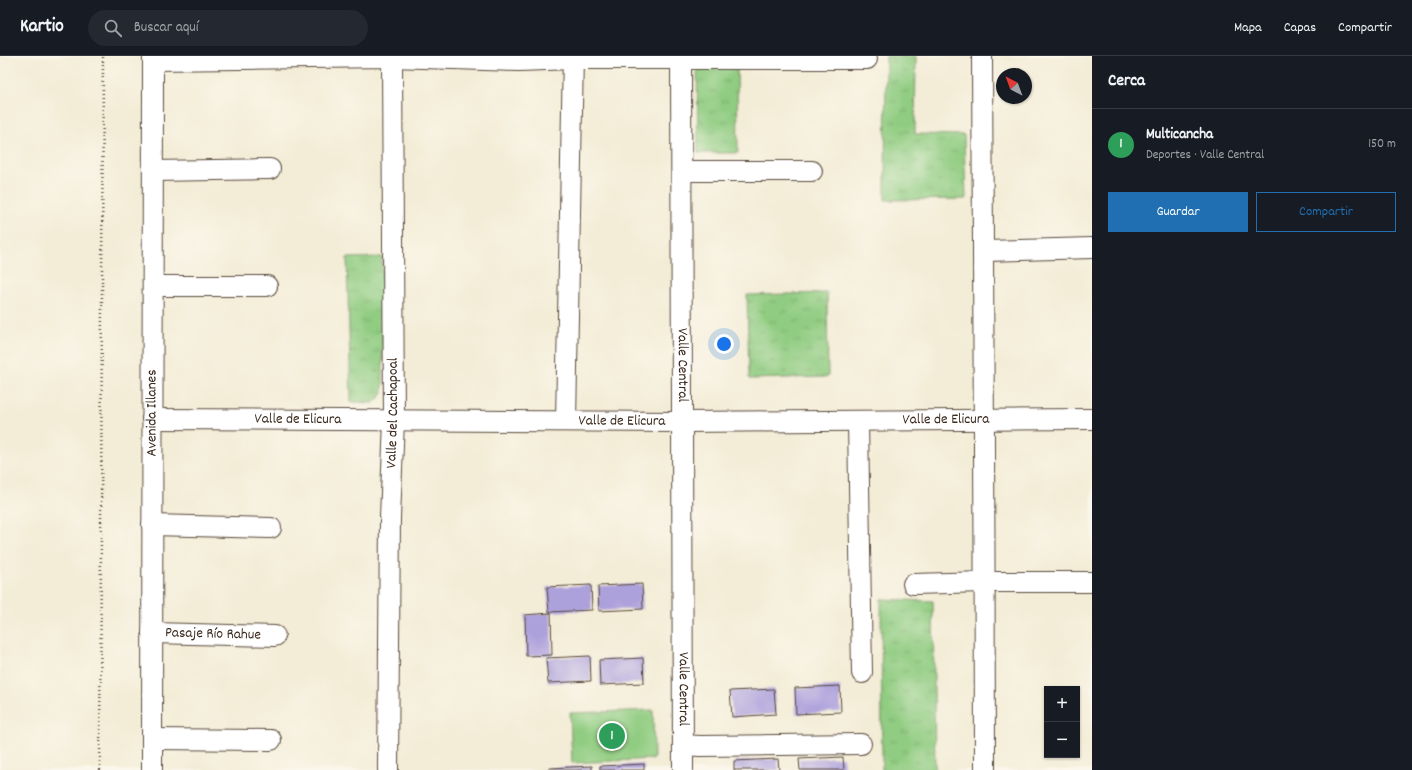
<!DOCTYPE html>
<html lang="es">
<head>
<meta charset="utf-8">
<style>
  body { margin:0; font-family:Dekko,sans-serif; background:#242831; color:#f1f3f6 }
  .controls { position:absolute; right:12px; bottom:12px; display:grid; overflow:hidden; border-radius:0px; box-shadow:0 1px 3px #0004 }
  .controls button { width:36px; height:36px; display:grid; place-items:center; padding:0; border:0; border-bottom:1px solid #363941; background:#171b24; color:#f1f3f6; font:20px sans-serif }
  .compass { position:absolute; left:996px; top:12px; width:36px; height:36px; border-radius:50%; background:#171b24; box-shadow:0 1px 3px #0004; rotate:319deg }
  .you { position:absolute; left:724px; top:288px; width:14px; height:14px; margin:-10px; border:3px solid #fff; border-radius:50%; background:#1a73e8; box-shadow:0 0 0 6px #1a73e833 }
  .badge { display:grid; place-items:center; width:26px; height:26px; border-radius:50%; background:#1f6fb2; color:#fff; font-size:13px; font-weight:700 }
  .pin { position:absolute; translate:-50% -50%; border:2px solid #fff; box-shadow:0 1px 4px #0006 }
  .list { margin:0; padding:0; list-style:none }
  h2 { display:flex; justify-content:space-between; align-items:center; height:52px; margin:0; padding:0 16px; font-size:17px }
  h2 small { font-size:13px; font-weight:400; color:#9ea1a6 }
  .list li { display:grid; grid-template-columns:26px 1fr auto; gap:12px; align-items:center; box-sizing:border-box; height:72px; padding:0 16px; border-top:1px solid #363941 }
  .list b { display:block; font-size:15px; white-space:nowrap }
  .list p { margin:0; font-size:13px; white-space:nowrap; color:#9ea1a6 }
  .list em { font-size:13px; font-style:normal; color:#9ea1a6 }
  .actions { display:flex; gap:8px; padding:12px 16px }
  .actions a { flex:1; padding:9px 0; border:1px solid #1f6fb2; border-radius:0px; text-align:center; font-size:14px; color:#1f6fb2 }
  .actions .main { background:#1f6fb2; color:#fff }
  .icon { flex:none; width:22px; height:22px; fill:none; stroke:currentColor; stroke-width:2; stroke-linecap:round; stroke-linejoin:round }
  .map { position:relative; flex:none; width:1092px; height:714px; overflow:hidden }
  header { display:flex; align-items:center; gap:24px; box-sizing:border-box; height:56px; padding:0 20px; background:#171b24; border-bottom:1px solid #363941 }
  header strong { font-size:19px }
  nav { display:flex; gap:22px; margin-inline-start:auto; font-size:14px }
  .search { width:280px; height:36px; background:#242831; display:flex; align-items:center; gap:10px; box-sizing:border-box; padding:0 14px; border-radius:22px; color:#9ea1a6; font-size:15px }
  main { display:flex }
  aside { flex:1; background:#171b24 }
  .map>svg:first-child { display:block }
  .grass { fill:url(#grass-tufts); stroke:#667b50 }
  .pitch { fill:#90cc81; stroke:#667b50 }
  .building { fill:#ada1dc }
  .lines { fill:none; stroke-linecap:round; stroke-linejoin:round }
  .minor-casing { stroke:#57473a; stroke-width:22 }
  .path { stroke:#57473a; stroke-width:2.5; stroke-dasharray:1 3; stroke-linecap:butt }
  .minor { stroke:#fff; stroke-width:20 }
  .labels { text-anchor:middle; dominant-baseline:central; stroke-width:3; stroke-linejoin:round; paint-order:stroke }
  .street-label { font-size:15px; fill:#3b2a1e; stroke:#fbf7ec }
</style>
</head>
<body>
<header>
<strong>Kartio</strong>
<div class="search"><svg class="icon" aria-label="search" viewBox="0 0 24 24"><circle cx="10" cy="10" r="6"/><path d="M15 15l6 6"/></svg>Buscar aquí</div>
<nav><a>Mapa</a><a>Capas</a><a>Compartir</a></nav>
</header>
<main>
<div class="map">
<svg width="1092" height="714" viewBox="0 0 1092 714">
  <defs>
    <pattern id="grass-tufts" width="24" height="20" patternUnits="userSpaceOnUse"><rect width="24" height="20" fill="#90cc81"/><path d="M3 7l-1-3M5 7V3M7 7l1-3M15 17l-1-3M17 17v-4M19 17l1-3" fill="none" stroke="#7daf6f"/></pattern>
  </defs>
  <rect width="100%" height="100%" fill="#fbf7ec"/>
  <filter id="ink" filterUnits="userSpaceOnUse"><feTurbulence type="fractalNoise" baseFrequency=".025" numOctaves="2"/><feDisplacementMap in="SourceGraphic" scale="8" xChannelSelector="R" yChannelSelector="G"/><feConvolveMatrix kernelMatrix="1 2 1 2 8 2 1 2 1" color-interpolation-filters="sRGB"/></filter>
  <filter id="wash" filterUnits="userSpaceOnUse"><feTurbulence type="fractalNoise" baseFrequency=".012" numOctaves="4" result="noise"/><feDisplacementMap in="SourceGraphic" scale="16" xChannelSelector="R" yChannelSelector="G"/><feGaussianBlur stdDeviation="0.9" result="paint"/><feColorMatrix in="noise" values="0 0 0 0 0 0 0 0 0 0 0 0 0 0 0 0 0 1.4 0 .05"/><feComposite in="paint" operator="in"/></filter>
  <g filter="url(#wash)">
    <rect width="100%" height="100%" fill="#f3ecd6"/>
    <!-- grass -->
    <path class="grass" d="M697,0H737L738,97H698Z
      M886,0H916L915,78L964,79L966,143L885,144Z
      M382,201L383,338L373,347L351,346L347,202Z
      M827,237L828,321L749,323L747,239Z
      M881,543L933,545L935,714H882Z"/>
    <!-- pitch -->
    <path class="pitch" d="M653,654L654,703L572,707L570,657Z"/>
    <g id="blocks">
      <!-- building -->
      <path class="building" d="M642,528L643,553L599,555L598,530Z
        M591,529L592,554L549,556L547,531Z
        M551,557L552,599L526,600L525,559Z
        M590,600L591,625L548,627L546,602Z
        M643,602L644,627L600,629L599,604Z
        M840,630L841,656L796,658L795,632Z
        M774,633L776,658L732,661L730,635Z
        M843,701L844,714H800L799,703Z
        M778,703L779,714H734V705Z
        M644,708V714H600V710Z
        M592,710V714H549V712Z"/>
    </g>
  </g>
  <g filter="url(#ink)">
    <use href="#blocks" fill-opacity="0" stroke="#57473a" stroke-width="1"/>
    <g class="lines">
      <defs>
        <g id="minor">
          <path id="s1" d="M681,0L683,714"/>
          <path d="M982,0C985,238 984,476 985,714"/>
          <path d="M153,4L392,1L519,5L573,3H867"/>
          <path d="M153,115L270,113"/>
          <path d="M682,115H812"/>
          <path d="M985,195L1092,192"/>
          <path d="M153,230H267"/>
          <path id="s2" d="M152,363L682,366L1092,363"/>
          <path d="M566,365L573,0"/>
          <path d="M858,365L862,617"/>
          <path d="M152,469L271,472"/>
          <path d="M913,528L984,526H1092"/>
          <path id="s3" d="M152,577L275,580"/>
          <path d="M152,683L271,684"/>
          <path d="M683,689L700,690L861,688"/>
          <path id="s4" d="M152,714L153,0"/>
          <path id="s5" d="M388,714L390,462L394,365L392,0"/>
        </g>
      </defs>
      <!-- minor casing -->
      <use href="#minor" class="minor-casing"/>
      <!-- path -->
      <path class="path" d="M100,714L103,0"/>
      <!-- minor -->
      <use href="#minor" class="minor"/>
    </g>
  </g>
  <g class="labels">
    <!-- street labels -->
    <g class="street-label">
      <text stroke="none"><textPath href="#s1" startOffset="309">Valle Central</textPath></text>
      <text stroke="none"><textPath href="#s4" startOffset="357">Avenida Illanes</textPath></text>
      <text stroke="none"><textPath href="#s5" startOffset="357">Valle del Cachapoal</textPath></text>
      <text stroke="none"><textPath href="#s2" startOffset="146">Valle de Elicura</textPath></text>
      <text stroke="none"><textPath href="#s2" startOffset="794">Valle de Elicura</textPath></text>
      <text stroke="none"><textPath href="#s2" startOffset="470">Valle de Elicura</textPath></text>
      <text stroke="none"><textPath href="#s3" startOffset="61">Pasaje Río Rahue</textPath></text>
      <text stroke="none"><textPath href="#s1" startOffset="633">Valle Central</textPath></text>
    </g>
  </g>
</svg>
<div class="controls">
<button>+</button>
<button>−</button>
</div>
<svg class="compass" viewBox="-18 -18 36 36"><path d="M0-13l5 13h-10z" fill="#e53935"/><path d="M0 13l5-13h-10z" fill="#9ea1a6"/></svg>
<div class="you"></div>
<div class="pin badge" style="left:612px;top:680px;background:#2e9e5b">1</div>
</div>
<aside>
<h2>Cerca<small></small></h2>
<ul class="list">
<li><span class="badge" style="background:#2e9e5b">1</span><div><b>Multicancha</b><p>Deportes · Valle Central</p></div><em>150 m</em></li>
</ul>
<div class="actions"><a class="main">Guardar</a><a>Compartir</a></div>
</aside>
</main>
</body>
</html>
